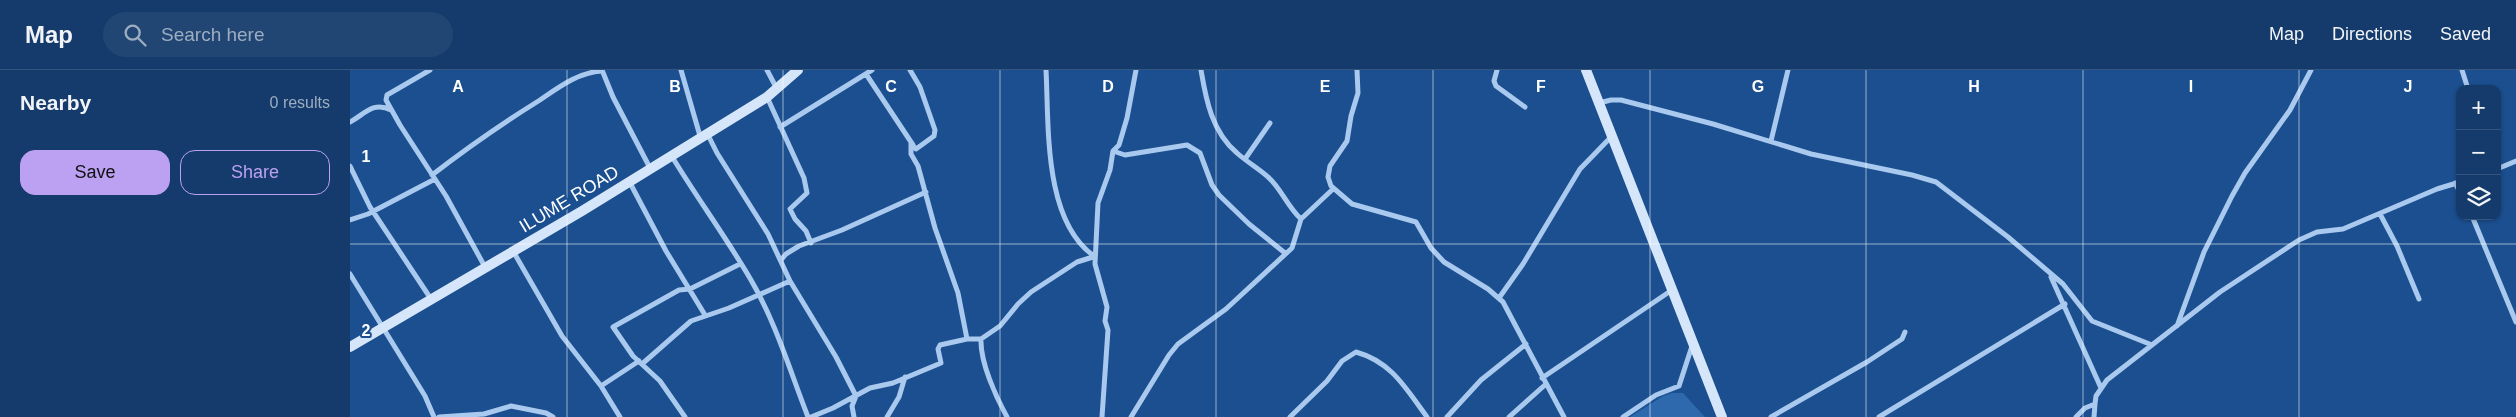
<!DOCTYPE html>
<html lang="en">
<head>
<meta charset="utf-8">
<style>
  body { margin:0; font-family:Arial,sans-serif; background:#214673; color:#f1f3f6 }
  .controls { position:absolute; right:15px; top:15px; display:grid; overflow:hidden; border-radius:10px; box-shadow:0 1px 4px #0004 }
  .controls button { width:45px; height:45px; display:grid; place-items:center; padding:0; border:0; border-bottom:1px solid #33557e; background:#143b6b; color:#f1f3f6; font:25px sans-serif }
  .list { margin:0; padding:0; list-style:none }
  h2 { display:flex; justify-content:space-between; align-items:center; height:65px; margin:0; padding:0 20px; font-size:21px }
  h2 small { font-size:16px; font-weight:400; color:#9dadc1 }
  .actions { display:flex; gap:10px; padding:15px 20px }
  .actions a { flex:1; padding:11px 0; border:1px solid #bca0f2; border-radius:15px; text-align:center; font-size:18px; color:#bca0f2 }
  .actions .main { background:#bca0f2; color:#111 }
  .icon { flex:none; width:28px; height:28px; fill:none; stroke:currentColor; stroke-width:2; stroke-linecap:round; stroke-linejoin:round }
  .map { position:relative; flex:none; width:2166px; height:347px; overflow:hidden }
  header { display:flex; align-items:center; gap:30px; box-sizing:border-box; height:70px; padding:0 25px; background:#143b6b; border-bottom:1px solid #33557e }
  header strong { font-size:24px }
  nav { display:flex; gap:28px; margin-inline-start:auto; font-size:18px }
  .search { width:350px; height:45px; background:#214673; display:flex; align-items:center; gap:12px; box-sizing:border-box; padding:0 18px; border-radius:28px; color:#9dadc1; font-size:19px }
  main { display:flex }
  aside { flex:1; background:#143b6b }
  .map>svg:first-child { display:block }
  .green { fill:#2e69ad }
  .lines { fill:none; stroke-linecap:round; stroke-linejoin:round }
  .street { stroke:#a9c9ee; stroke-width:5 }
  .secondary { stroke:#d6e6fa; stroke-width:10 }
  .grid { fill:none; stroke:#fff; stroke-width:1; stroke-opacity:0.55 }
  .labels { text-anchor:middle; dominant-baseline:central; stroke-width:4; stroke-linejoin:round; paint-order:stroke }
  .street-label { font-size:18px; fill:#fff; stroke:#1b4f8f }
  .grid-label { font-size:16px; text-anchor:middle; font-weight:bold; fill:#fff; stroke:#1b4f8f; stroke-width:4; stroke-linejoin:round; paint-order:stroke }
</style>
</head>
<body>
<header>
<strong>Map</strong>
<div class="search"><svg class="icon" aria-label="search" viewBox="0 0 24 24"><circle cx="10" cy="10" r="6"/><path d="M15 15l6 6"/></svg>Search here</div>
<nav><a>Map</a><a>Directions</a><a>Saved</a></nav>
</header>
<main>
<aside>
<h2>Nearby<small>0 results</small></h2>
<ul class="list">
</ul>
<div class="actions"><a class="main">Save</a><a>Share</a></div>
</aside>
<div class="map">
<svg width="2166" height="347" viewBox="0 0 2166 347">
  <rect width="100%" height="100%" fill="#1b4f8f"/>
  <!-- green -->
  <path class="green" d="M1322,323H1333L1355,347H1280L1313,326Z"/>
  <g class="lines">
    <!-- street -->
    <path class="street" d="M80,0L37,25L36,30L50,55L96,126L135,197
      M252,0L263,27L300,98
      M331,0L350,66
      M417,0L427,19
      M560,0L570,17L585,60L584,66L566,79L561,74
      M696,0C699,55 693,150 744,186
      M851,0C856,30 862,62 887,83C897,92 908,98 918,107C931,118 937,136 951,149
      M1007,0L1008,23L1001,46L997,71L980,96L978,107L981,116L1002,134L1066,152L1081,178L1094,192L1138,219L1153,232L1214,347
      M1147,0L1144,11L1146,16L1175,37
      M2112,0L2118,19
      M516,4L563,75
      M417,27L454,108L457,123L440,139L445,149L456,161L461,173
      M1249,33L1261,30H1271L1363,54L1461,84L1562,105L1586,112L1658,167L1713,214L1742,251L1802,275
      M0,52C15,44 23,31 41,40
      M430,57L522,0
      M357,63L367,83L418,164L440,211L486,287L506,326L502,336L504,347
      M1421,71L1438,0
      M561,73V84L568,96L585,158L608,223L617,269
      M763,81L775,85L837,75L850,83L862,115L869,125L899,154L935,183
      M321,85C347,128 376,167 401,210C426,253 440,301 458,347
      M895,89L920,53
      M0,96L20,137L81,229
      M2147,99L2166,91
      M82,105C117,78 153,53 190,30C209,17 229,2 252,1
      M279,111L316,181L355,245
      M2105,113L2110,122
      M2030,144L2047,176L2069,229
      M2122,146L2166,252
      M0,150L18,144L85,109
      M163,181L212,266L251,316L270,347
      M431,190L436,184L449,176L492,160L576,122
      M0,204L75,326L84,347
      M1701,207L1751,318
      M1149,228L1173,194L1230,99L1261,67
      M1827,256L1854,182L1882,126L1895,103L1940,40L1961,0
      M631,269C630,292 646,327 657,347
      M292,294L341,251L379,238L440,211
      M1192,308L1322,220
      M251,316L289,291
      M89,347L134,344L161,336L196,343L203,347
      M335,347L310,311L283,286L263,257L329,220L340,219L390,194
      M461,347L483,338L520,318L543,313L591,293L588,279L590,275L617,269H631L650,256L668,234L681,222L727,192L743,187
      M537,347L549,327L555,307
      M752,347L758,260L755,251L757,237L745,194L748,133L760,100L763,81L769,75L777,48L786,0
      M781,347L819,285L828,274L876,239L942,178L951,149L983,119
      M940,347L977,311L992,291L1006,282C1042,292 1056,319 1077,347
      M1097,347L1131,310L1176,274
      M1159,347L1196,314
      M1273,347L1306,325L1329,316L1342,276
      M1421,347L1517,292L1552,269L1555,262
      M1529,347L1715,234
      M1726,347L1735,338L1745,334L1746,326L1757,310L1870,222L1949,170L1967,162L1993,159L2087,119L2110,112
      M1744,347L1745,334"/>
    <!-- secondary -->
    <path class="secondary" d="M1236,0L1372,347
      M0,277L232,141L417,27L448,0"/>
  </g>
  <!-- grid -->
  <path class="grid" d="M217,0V347M433,0V347M650,0V347M866,0V347M1083,0V347M1300,0V347M1516,0V347M1733,0V347M1949,0V347M0,174H2166"/>
  <g class="labels">
    <!-- street labels -->
    <g class="street-label">
      <text transform="translate(219 129) rotate(-31)">ILUME ROAD</text>
    </g>
  </g>
  <g class="grid-label">
    <text x="108" y="22">A</text>
    <text x="325" y="22">B</text>
    <text x="541" y="22">C</text>
    <text x="758" y="22">D</text>
    <text x="975" y="22">E</text>
    <text x="1191" y="22">F</text>
    <text x="1408" y="22">G</text>
    <text x="1624" y="22">H</text>
    <text x="1841" y="22">I</text>
    <text x="2058" y="22">J</text>
    <text x="16" y="92">1</text>
    <text x="16" y="266">2</text>
  </g>
</svg>
<div class="controls">
<button>+</button>
<button>−</button>
<button><svg class="icon" aria-label="layers" viewBox="0 0 24 24"><path d="M12 4l9 5-9 5-9-5zM3 14l9 5 9-5"/></svg></button>
</div>
</div>
</main>
</body>
</html>
